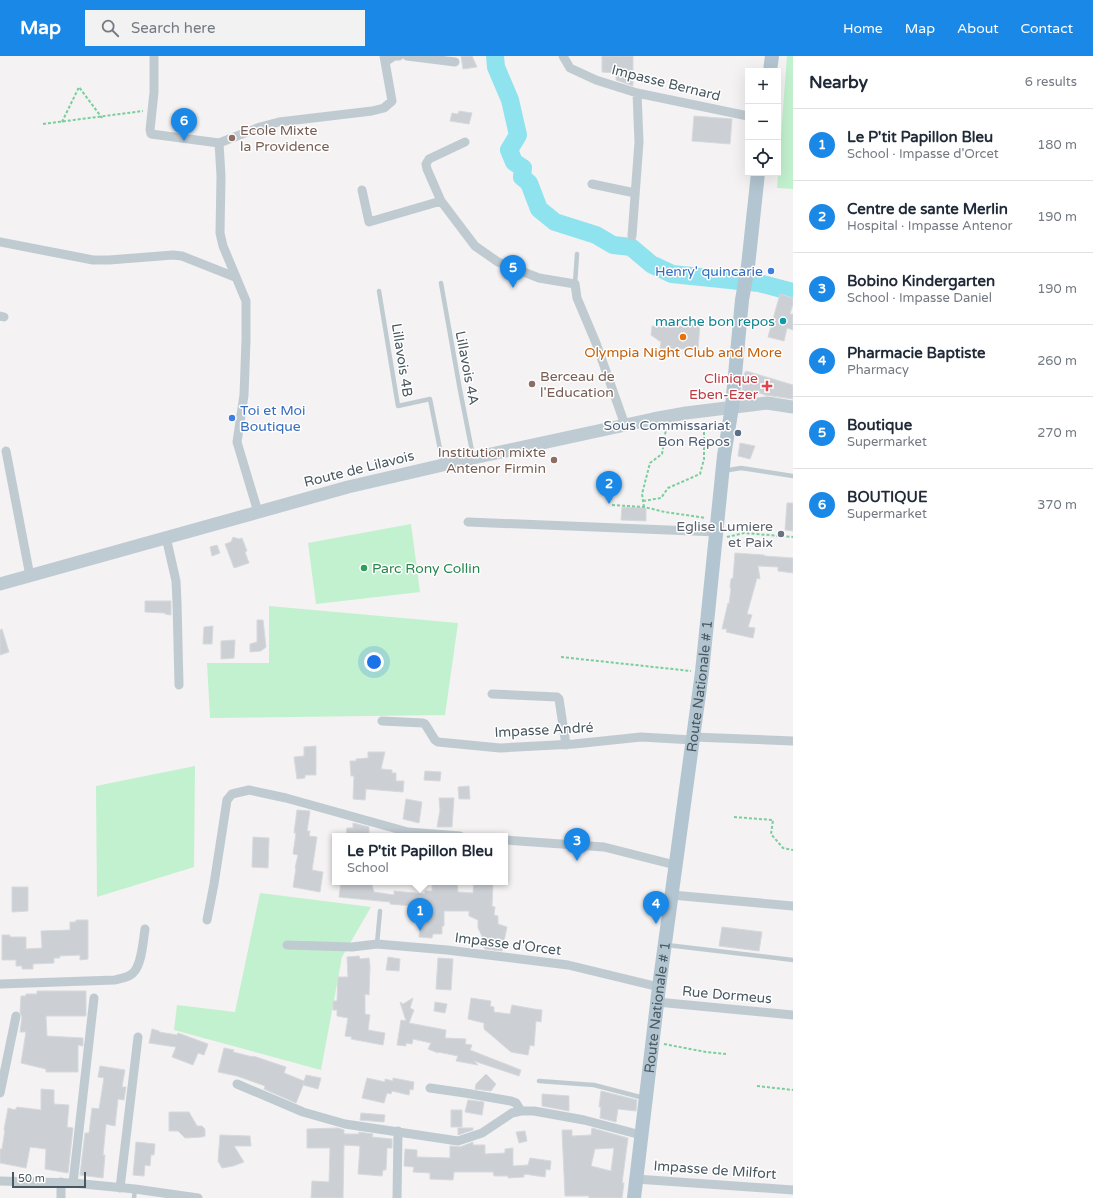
<!DOCTYPE html>
<html lang="en">
<head>
<meta charset="utf-8">
<style>
  body { margin:0; font-family:"Varela Round",sans-serif; background:#f2f2f3; color:#1f2937 }
  .controls { position:absolute; right:12px; top:12px; display:grid; overflow:hidden; border-radius:0px; box-shadow:0 4px 16px #0002 }
  .controls button { width:36px; height:36px; display:grid; place-items:center; padding:0; border:0; border-bottom:1px solid #e0e1e3; background:#fff; color:#1f2937; font:20px sans-serif }
  .scale { position:absolute; left:12px; bottom:10px; width:74px; box-sizing:border-box; padding-left:4px; border:2px solid #495860; border-top:0; font-size:11px; line-height:14px; white-space:nowrap; color:#495860; -webkit-text-stroke:3px #fff; paint-order:stroke }
  .you { position:absolute; left:374px; top:606px; width:14px; height:14px; margin:-10px; border:3px solid #fff; border-radius:50%; background:#1a73e8; box-shadow:0 0 0 6px #1a73e833 }
  .badge { display:grid; place-items:center; width:26px; height:26px; border-radius:50%; background:#1988e7; color:#fff; font-size:13px; font-weight:700 }
  .pin { position:absolute; translate:-50% -33px; filter:drop-shadow(0 1px 2px #0008) }
  .pin::after { content:''; position:absolute; top:21px; width:14px; height:12px; background:inherit; clip-path:polygon(0 0,100% 0,50% 100%) }
  .popup { position:absolute; left:332px; top:777px; width:176px; height:52px; box-sizing:border-box; display:grid; place-content:center; border-radius:0px; background:#fff; filter:drop-shadow(0 1px 3px #0005); font-size:13px; white-space:nowrap; color:#747a83 }
  .popup b { font-size:15px; color:#1f2937 }
  .popup::after { content:''; position:absolute; left:50%; top:100%; margin-left:-8px; border:8px solid transparent; border-top-color:#fff }
  .list { margin:0; padding:0; list-style:none }
  h2 { display:flex; justify-content:space-between; align-items:center; height:52px; margin:0; padding:0 16px; font-size:17px }
  h2 small { font-size:13px; font-weight:400; color:#747a83 }
  .list li { display:grid; grid-template-columns:26px 1fr auto; gap:12px; align-items:center; box-sizing:border-box; height:72px; padding:0 16px; border-top:1px solid #e0e1e3 }
  .list b { display:block; font-size:15px; white-space:nowrap }
  .list p { margin:0; font-size:13px; white-space:nowrap; color:#747a83 }
  .list em { font-size:13px; font-style:normal; color:#747a83 }
  .icon { flex:none; width:22px; height:22px; fill:none; stroke:currentColor; stroke-width:2; stroke-linecap:round; stroke-linejoin:round }
  .map { position:relative; flex:none; width:793px; height:1142px; overflow:hidden }
  header { display:flex; align-items:center; gap:24px; box-sizing:border-box; height:56px; padding:0 20px; background:#1988e7; color:#fff }
  header strong { font-size:19px }
  nav { display:flex; gap:22px; margin-inline-start:auto; font-size:14px }
  .search { width:280px; height:36px; background:#f2f2f3; display:flex; align-items:center; gap:10px; box-sizing:border-box; padding:0 14px; border-radius:0px; color:#747a83; font-size:15px }
  main { display:flex }
  aside { flex:1; background:#fff }
  .map>svg:first-child { display:block }
  .green { fill:#c2f1cf }
  .lines { fill:none; stroke-linecap:round; stroke-linejoin:round }
  .river { stroke:#8fe3ee; stroke-width:18 }
  .building { fill:#ccd0d4; stroke:#d6d9dd; fill-rule:evenodd }
  .path { stroke:#79cf9c; stroke-width:2; stroke-dasharray:3 2; stroke-linecap:butt }
  .lane { stroke:#c0cbd1; stroke-width:4.5 }
  .street { stroke:#c0cbd1; stroke-width:9 }
  .secondary { stroke:#becbd3; stroke-width:13 }
  .primary { stroke:#b2c5d0; stroke-width:14 }
  .education-dot { fill:#8d6e63; stroke:#fff; stroke-width:1.5 }
  .shop-dot { fill:#3f7fe0; stroke:#fff; stroke-width:1.5 }
  .culture-dot { fill:#0f9aa8; stroke:#fff; stroke-width:1.5 }
  .food-dot { fill:#e8710a; stroke:#fff; stroke-width:1.5 }
  .health-dot { fill:#e0444e; stroke:#fff; stroke-width:1.5 }
  .service-dot { fill:#5c6f8a; stroke:#fff; stroke-width:1.5 }
  .worship-dot { fill:#6b7280; stroke:#fff; stroke-width:1.5 }
  .leisure-dot { fill:#2e9e5b; stroke:#fff; stroke-width:1.5 }
  .labels { text-anchor:middle; dominant-baseline:central; stroke-width:3; stroke-linejoin:round; paint-order:stroke }
  .street-label { font-size:14px; fill:#495860; stroke:#fff }
  .education-label { font-size:14px; fill:#785e54; stroke:#fff; text-anchor:start }
  .shop-label { font-size:14px; fill:#366cbe; stroke:#fff; text-anchor:end }
  .culture-label { font-size:14px; fill:#0d838f; stroke:#fff; text-anchor:end }
  .food-label { font-size:14px; fill:#c56008; stroke:#fff }
  .health-label { font-size:14px; fill:#be3a42; stroke:#fff; text-anchor:end }
  .service-label { font-size:14px; fill:#4e5e75; stroke:#fff; text-anchor:end }
  .worship-label { font-size:14px; fill:#5b616d; stroke:#fff; text-anchor:end }
  .leisure-label { font-size:14px; fill:#27864d; stroke:#fff; text-anchor:start }
</style>
</head>
<body>
<header>
<strong>Map</strong>
<div class="search"><svg class="icon" aria-label="search" viewBox="0 0 24 24"><circle cx="10" cy="10" r="6"/><path d="M15 15l6 6"/></svg>Search here</div>
<nav><a>Home</a><a>Map</a><a>About</a><a>Contact</a></nav>
</header>
<main>
<div class="map">
<svg width="793" height="1142" viewBox="0 0 793 1142">
  <rect width="100%" height="100%" fill="#f4f2f2"/>
  <!-- green -->
  <path class="green" d="M787,0H793V133L777,132Z
    M411,468L420,536L316,548L308,487Z
    M269,550L458,567L445,659L210,662L207,607H269Z
    M195,710L194,811L97,841L96,730Z
    M260,837L371,851L342,901L321,1014L174,974L177,949L235,956Z"/>
  <g class="lines">
    <!-- river -->
    <path class="river" d="M495,0L496,11L510,44L518,79L509,94L514,106L523,112L522,121L529,127L539,153L555,166L596,179L613,189L631,191L651,208L672,218L759,227L793,236"/>
  </g>
  <!-- building -->
  <path class="building" d="M461,0H472L477,11L463,13Z
    M602,0H633V30L616,24V17L602,16Z
    M459,55L472,57L469,68L450,65L452,57L458,58Z
    M694,60L732,63L730,88L692,85Z
    M780,238L793,242V248L790,258H793V274L787,272L784,285L768,281Z
    M700,268L698,293H660L661,286L651,279L652,270L670,271Z
    M746,315L793,329V343L765,339L760,337L755,340L750,341L743,337L742,334L744,318Z
    M740,387L755,390L750,403L738,400Z
    M787,447H793V475L785,474Z
    M622,451L646,452V465L621,464Z
    M233,481L239,483L242,482L247,495L245,496L249,507L234,512L225,488L231,486Z
    M217,489L220,497L212,500L210,491Z
    M735,497L764,499L765,500L793,502V517L778,515V511L758,510L760,523L757,522L747,558L752,559L748,571L755,572L753,582L726,576L727,573H722L728,547L729,548L731,533L730,531L731,523L733,522Z
    M145,545H171V559L165,558V557L145,556Z
    M257,564H263L266,591L261,595L250,596V588L257,586Z
    M213,570L212,588H203L204,571Z
    M2,573L9,596L0,599V574Z
    M235,584L234,602L221,603V585Z
    M316,690V719H305V722L297,723L294,701L304,700V691Z
    M368,696H385L381,713L392,714V717H396V725H404L403,736L366,733L365,744L353,743L354,720H351L350,705H356V703L368,702Z
    M425,715L441,716L440,725L424,724Z
    M469,730L470,743H459L458,731Z
    M439,742H454L452,771H437L440,754Z
    M406,743L422,746L419,767L403,763Z
    M297,754L310,755L307,775H310L309,780L317,781L312,814L323,816L320,836L293,831L296,812H295L298,799L293,798L296,777H294Z
    M353,767L369,771V779L346,780L347,772H353Z
    M253,781L269,782L268,812L252,811Z
    M341,826H371L374,836L394,839V835L425,838V835H432V826H457L458,836L473,837L474,826H493L492,850L495,851L494,859L498,860V868L507,871L502,895L485,893L481,888L482,880L478,872V864L469,860V855H444V870H442V878H433L432,882L419,881L420,866H425V851L390,848V846L339,841Z
    M12,831H28V855L12,856Z
    M76,864H88V903L80,904V899L59,900L60,902H54V907L33,908V913H22V910H16V904H2V879H10V881H26V893L42,892L41,875L70,874V866H76Z
    M722,871L762,876L759,895L719,890Z
    M359,900L360,903L369,902L370,911L369,939L365,938V958L370,959L368,974L385,977L383,989L351,983L352,981L345,980L348,962L337,960V954H333V945H337L338,921H348L347,901Z
    M388,901L400,903L399,915L386,914Z
    M438,902L453,903L451,934L436,933Z
    M37,935H86V960H46L47,980L83,982V990L78,989V1016H46V1013L21,1007L26,976H20L22,961L20,956L21,940H26V938H37Z
    M413,942L410,952L414,954L409,967L446,974L445,982L466,983L465,988L472,989L470,994L521,1014L519,1020L474,1005L478,1009L456,1005L458,1000L438,996V997L428,993L431,987L413,983L412,988L406,987V990L397,989L401,964L406,965L400,946L403,948Z
    M471,942L491,945L490,950L494,951V956L510,958L512,949L534,953L542,954L541,966L536,965L534,990L530,989L528,999L511,996L484,973V967L468,963Z
    M435,946L447,948L445,957L434,955Z
    M152,973L159,975V976L177,979L178,977L208,988L204,999L198,997L193,1009L172,1001L176,991L149,987Z
    M224,992L234,994L233,996L253,1001V1000L286,1011L284,1017L304,1025L306,1019L321,1022L318,1033L303,1029L304,1027L296,1047L264,1033L265,1030L237,1020L218,1016Z
    M100,1010L125,1014L122,1031H126L124,1044L118,1043L115,1070L106,1068L103,1099H105L103,1122L80,1119L85,1077H89L92,1052L99,1053L104,1022L98,1021Z
    M486,1018L496,1028L491,1035L475,1033L476,1028Z
    M367,1022L385,1026V1023L393,1025V1022L414,1026L413,1034L410,1033L409,1039L392,1035L391,1038L387,1037L384,1047L362,1042Z
    M41,1033L54,1034V1048L69,1049L67,1071L73,1072L68,1117L45,1113L46,1093L30,1091L26,1112L0,1107V1093H2L5,1074H4L8,1052L15,1054L17,1051L41,1054Z
    M601,1035L637,1044L636,1055L618,1053L616,1066L600,1062L601,1051H599Z
    M542,1038L569,1040V1055L542,1050Z
    M468,1044L484,1046L482,1059L465,1056Z
    M451,1054H462V1071H451Z
    M169,1056H189L197,1070H202L205,1073V1080L202,1081L185,1082L178,1075H169Z
    M361,1057L385,1059L384,1066L360,1064Z
    M338,1072L344,1074V1078H359V1076L373,1078L372,1081L392,1083V1092H387L386,1114H383L382,1120L358,1118L360,1090L344,1089L343,1142H311L312,1125L329,1126L330,1092H307V1073Z
    M458,1072H473V1074L458,1079Z
    M592,1072L628,1082L622,1127H624L622,1142H589V1140H565L562,1074H572V1080L591,1079ZM614,1092L611,1115L591,1110L595,1093Z
    M525,1075L527,1085L519,1087L516,1076Z
    M220,1079L250,1080L251,1090H234L244,1106L233,1110L222,1112L218,1105Z
    M136,1086L155,1088L154,1099H151L150,1110L145,1109L144,1120L133,1119Z
    M473,1086V1089H485V1098L505,1097V1093L513,1092V1110L528,1109L530,1102L551,1105L550,1114L546,1113L545,1121L524,1118V1121L508,1122V1120H494L493,1116H454L453,1124L430,1123V1117L413,1116L414,1111L404,1110L405,1093L417,1094V1101L450,1102V1090L460,1091Z"/>
  <g class="lines">
    <!-- path -->
    <path class="path" d="M62,66L79,31L102,62
      M43,68L143,55
      M643,445L661,442L668,432L700,418L704,403V369
      M612,449L644,451L665,456L706,462
      M644,451L642,438L650,407L662,398L666,373
      M727,481L744,477L793,481
      M561,601L691,615
      M734,761L773,764L771,778L783,792L793,794
      M664,988L706,996L726,998
      M757,1030L793,1034"/>
    <!-- lane -->
    <path class="lane" d="M441,227L460,334L473,400
      M575,228L577,198
      M379,235L398,350L430,343L443,408
      M723,415L741,412L793,420
      M377,888L380,855
      M667,889L793,904
      M539,1025L594,1029L644,1042
      M134,1142L135,1133"/>
    <!-- street -->
    <path class="street" d="M154,0V36L150,74L151,78L219,87L221,120L220,177L223,190L246,245V284L244,339L237,386L258,456
      M407,0L455,6
      M563,0L570,12L596,24L637,37L748,60
      M385,6L394,0H399
      M219,87L260,71L279,66L372,55L384,52L392,45L384,0
      M592,128L635,137
      M362,134L369,166L441,145L475,190L498,206L539,222L575,228L577,242L596,287L625,369
      M441,145L427,113L426,108L429,103L465,86
      M632,180L639,86L637,37
      M0,186L93,204H109L173,199L182,200L235,221
      M0,260L4,261
      M6,395L30,520
      M468,466L717,476
      M166,481L176,525L177,546L179,629
      M492,638L557,641L559,643L566,689
      M382,665L423,667L425,668L435,684L438,686L500,692L574,688L641,681L693,684
      M693,681L793,685
      M505,784L604,791L675,809
      M672,839L793,850
      M207,864L214,828L227,744L232,738L249,734L286,742L408,776L460,780
      M287,889L352,891L377,888L447,894L568,909L659,931
      M0,928L115,924C121,922 128,922 133,917C142,909 143,885 145,873
      M657,946L793,959
      M237,1028L303,1056L345,1068L458,1085L482,1077L512,1057L521,1055H534L584,1064L641,1079
      M430,1032L465,1037L511,1045L516,1047L521,1055
      M0,1037L16,960
      M636,1123L793,1134
      M0,1125L73,1127L135,1133L198,1142
      M73,1127L94,942
      M120,1132L138,981
      M61,1142V1126
      M397,1142L398,1075"/>
    <!-- secondary -->
    <path class="secondary" d="M0,528L348,431L473,402L653,363L686,357L767,347L793,351"/>
    <!-- primary -->
    <g class="primary">
      <path d="M770,15L772,0"/>
      <path id="s1" d="M634,1142L659,931L702,616L724,400L732,351L742,244L748,210L758,117"/>
    </g>
  </g>
  <!-- markers -->
  <g class="education-dot">
    <circle cx="232" cy="82" r="4"/>
    <circle cx="532" cy="328" r="4"/>
    <circle cx="554" cy="404" r="4"/>
  </g>
  <g class="shop-dot">
    <circle cx="771" cy="215" r="4"/>
    <circle cx="232" cy="362" r="4"/>
  </g>
  <circle class="culture-dot" cx="783" cy="265" r="4"/>
  <circle class="food-dot" cx="683" cy="281" r="4"/>
  <path class="health-dot" d="M765 324h4v4h4v4h-4v4h-4v-4h-4v-4h4z"/>
  <circle class="service-dot" cx="738" cy="377" r="4"/>
  <circle class="worship-dot" cx="781" cy="478" r="4"/>
  <circle class="leisure-dot" cx="364" cy="512" r="4"/>
  <g class="labels">
    <!-- street labels -->
    <g class="street-label">
      <text transform="translate(666 27) rotate(14)">Impasse Bernard</text>
      <text transform="translate(402 304) rotate(81)">Lillavois 4B</text>
      <text transform="translate(467 312) rotate(79)">Lillavois 4A</text>
      <text transform="translate(359 413) rotate(-14)">Route de Lilavois</text>
      <text stroke="none"><textPath href="#s1" startOffset="516">Route Nationale # 1</textPath></text>
      <text transform="translate(544 674) rotate(-3)">Impasse André</text>
      <text transform="translate(508 888) rotate(7)">Impasse d'Orcet</text>
      <text transform="translate(727 939) rotate(5)">Rue Dormeus</text>
      <text stroke="none"><textPath href="#s1" startOffset="192">Route Nationale # 1</textPath></text>
      <text transform="translate(715 1114) rotate(4)">Impasse de Milfort</text>
    </g>
    <!-- education labels -->
    <g class="education-label">
      <text x="240" y="74">Ecole Mixte<tspan x="240" dy="16">la Providence</tspan></text>
      <text x="540" y="320">Berceau de<tspan x="540" dy="16">l'Education</tspan></text>
      <text x="546" y="396" text-anchor="end">Institution mixte<tspan x="546" dy="16">Antenor Firmin</tspan></text>
    </g>
    <!-- shop labels -->
    <g class="shop-label">
      <text x="763" y="215">Henry' quincarie</text>
      <text x="240" y="354" text-anchor="start">Toi et Moi<tspan x="240" dy="16">Boutique</tspan></text>
    </g>
    <!-- culture labels -->
    <g class="culture-label">
      <text x="775" y="265">marche bon repos</text>
    </g>
    <!-- food labels -->
    <g class="food-label">
      <text x="683" y="296">Olympia Night Club and More</text>
    </g>
    <!-- health labels -->
    <g class="health-label">
      <text x="758" y="322">Clinique<tspan x="758" dy="16">Eben-Ezer</tspan></text>
    </g>
    <!-- service labels -->
    <g class="service-label">
      <text x="730" y="369">Sous Commissariat<tspan x="730" dy="16">Bon Repos</tspan></text>
    </g>
    <!-- worship labels -->
    <g class="worship-label">
      <text x="773" y="470">Eglise Lumiere<tspan x="773" dy="16">et Paix</tspan></text>
    </g>
    <!-- leisure labels -->
    <g class="leisure-label">
      <text x="372" y="512">Parc Rony Collin</text>
    </g>
  </g>
</svg>
<div class="controls">
<button>+</button>
<button>−</button>
<button><svg class="icon" aria-label="locate" viewBox="0 0 24 24"><circle cx="12" cy="12" r="6"/><path d="M12 2v4M12 18v4M2 12h4M18 12h4"/></svg></button>
</div>
<div class="scale">50 m</div>
<div class="you"></div>
<div class="pin badge" style="left:420px;top:875px">1</div>
<div class="popup"><b>Le P'tit Papillon Bleu</b>School</div>
<div class="pin badge" style="left:609px;top:448px">2</div>
<div class="pin badge" style="left:577px;top:805px">3</div>
<div class="pin badge" style="left:656px;top:868px">4</div>
<div class="pin badge" style="left:513px;top:232px">5</div>
<div class="pin badge" style="left:184px;top:85px">6</div>
</div>
<aside>
<h2>Nearby<small>6 results</small></h2>
<ul class="list">
<li><span class="badge">1</span><div><b>Le P'tit Papillon Bleu</b><p>School · Impasse d'Orcet</p></div><em>180 m</em></li>
<li><span class="badge">2</span><div><b>Centre de sante Merlin</b><p>Hospital · Impasse Antenor</p></div><em>190 m</em></li>
<li><span class="badge">3</span><div><b>Bobino Kindergarten</b><p>School · Impasse Daniel</p></div><em>190 m</em></li>
<li><span class="badge">4</span><div><b>Pharmacie Baptiste</b><p>Pharmacy</p></div><em>260 m</em></li>
<li><span class="badge">5</span><div><b>Boutique</b><p>Supermarket</p></div><em>270 m</em></li>
<li><span class="badge">6</span><div><b>BOUTIQUE</b><p>Supermarket</p></div><em>370 m</em></li>
</ul>
</aside>
</main>
</body>
</html>
